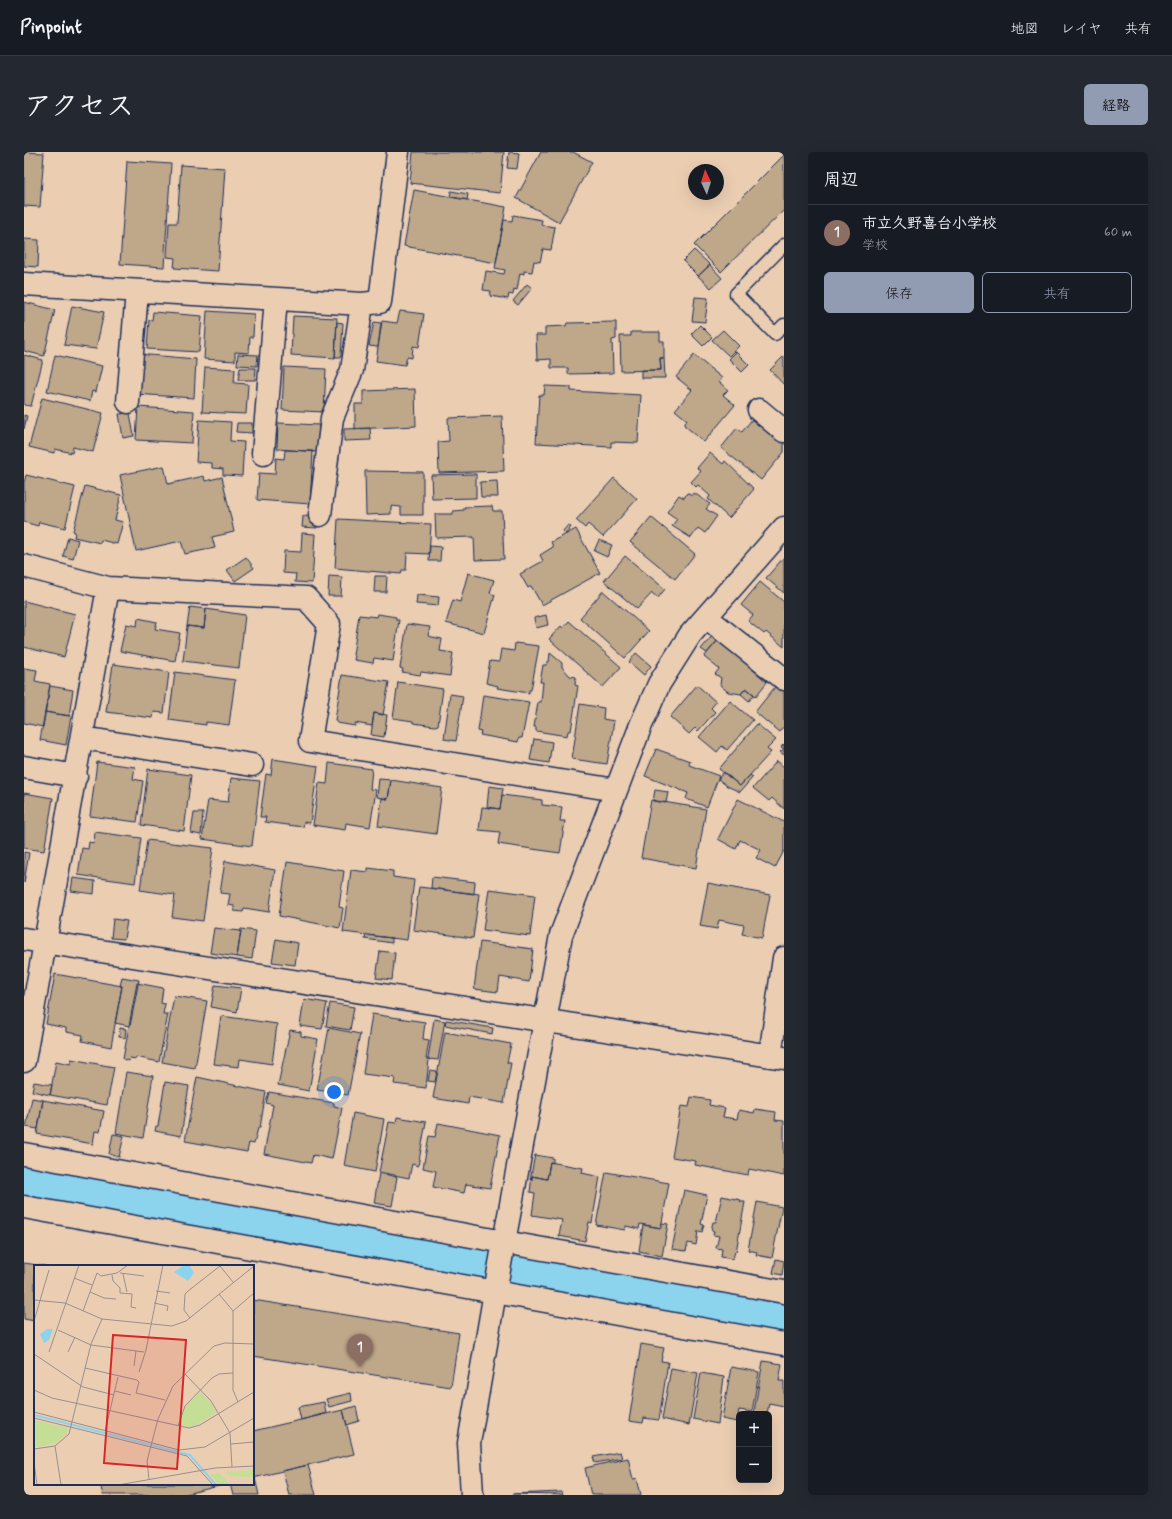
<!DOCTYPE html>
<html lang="ja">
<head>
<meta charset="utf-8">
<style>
  body { margin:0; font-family:Mynerve,"Klee One",sans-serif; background:#242831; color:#f1f3f6 }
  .controls { position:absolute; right:12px; bottom:12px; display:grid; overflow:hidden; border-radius:6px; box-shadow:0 4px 16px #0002 }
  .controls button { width:36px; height:36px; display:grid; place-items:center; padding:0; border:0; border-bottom:1px solid #363941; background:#171b24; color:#f1f3f6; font:20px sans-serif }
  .compass { position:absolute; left:664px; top:12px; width:36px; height:36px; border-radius:50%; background:#171b24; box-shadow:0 4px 16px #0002; rotate:356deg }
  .you { position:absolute; left:310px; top:940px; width:14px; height:14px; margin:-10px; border:3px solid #fff; border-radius:50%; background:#1a73e8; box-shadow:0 0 0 6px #1a73e833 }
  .badge { display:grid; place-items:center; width:26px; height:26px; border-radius:50%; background:#919bb2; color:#fff; font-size:13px; font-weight:700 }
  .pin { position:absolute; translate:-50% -33px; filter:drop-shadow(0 1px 2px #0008) }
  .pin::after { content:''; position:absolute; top:21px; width:14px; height:12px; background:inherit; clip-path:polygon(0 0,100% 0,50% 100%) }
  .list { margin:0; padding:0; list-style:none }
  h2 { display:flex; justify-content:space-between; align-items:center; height:52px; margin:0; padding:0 16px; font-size:17px }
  h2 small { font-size:13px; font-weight:400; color:#9ea1a6 }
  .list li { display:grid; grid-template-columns:26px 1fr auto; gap:12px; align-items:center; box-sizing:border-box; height:56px; padding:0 16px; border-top:1px solid #363941 }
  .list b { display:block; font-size:15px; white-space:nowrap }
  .list p { margin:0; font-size:13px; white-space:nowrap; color:#9ea1a6 }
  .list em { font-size:13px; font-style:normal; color:#9ea1a6 }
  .actions { display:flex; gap:8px; padding:12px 16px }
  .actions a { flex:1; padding:9px 0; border:1px solid #919bb2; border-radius:6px; text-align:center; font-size:14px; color:#919bb2 }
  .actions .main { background:#919bb2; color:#111 }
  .map { position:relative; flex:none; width:760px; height:1343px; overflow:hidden; border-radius:6px }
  header { display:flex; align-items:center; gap:24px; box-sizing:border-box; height:56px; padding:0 20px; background:#171b24; border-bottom:1px solid #363941 }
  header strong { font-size:19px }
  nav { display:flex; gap:22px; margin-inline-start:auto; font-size:14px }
  .intro { display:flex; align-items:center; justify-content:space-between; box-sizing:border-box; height:96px; padding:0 24px }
  h1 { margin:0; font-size:28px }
  .button { padding:10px 18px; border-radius:6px; background:#919bb2; color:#111; font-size:14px; font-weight:700 }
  main { display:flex; gap:24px; padding:0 24px }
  aside { flex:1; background:#171b24; border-radius:6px; box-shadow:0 4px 16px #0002 }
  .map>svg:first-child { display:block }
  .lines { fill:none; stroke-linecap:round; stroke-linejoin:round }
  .river { stroke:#8cd3ee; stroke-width:55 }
  .building { fill:#bfa789; stroke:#1b2f5e }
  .service-casing { stroke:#1b2f5e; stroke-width:15 }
  .minor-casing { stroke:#1b2f5e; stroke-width:25 }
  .tertiary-casing { stroke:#1b2f5e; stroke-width:25 }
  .service { stroke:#ebceb2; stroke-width:12 }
  .minor { stroke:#ebceb2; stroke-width:22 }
  .tertiary { stroke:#ebceb2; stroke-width:22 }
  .inset-river { fill:none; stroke:#8cd3ee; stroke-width:2 }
  .inset-road { fill:none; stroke:#988e90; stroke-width:1 }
  .view { fill:#d62828; fill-opacity:0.15; stroke:#d62828; stroke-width:2 }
  .inset-edge { fill:none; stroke:#1b2f5e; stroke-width:2 }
</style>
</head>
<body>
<header>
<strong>Pinpoint</strong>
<nav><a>地図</a><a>レイヤ</a><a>共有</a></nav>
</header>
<div class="intro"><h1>アクセス</h1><a class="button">経路</a></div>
<main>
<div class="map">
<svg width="760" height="1343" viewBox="0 0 760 1343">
  <rect width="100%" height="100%" fill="#ebceb2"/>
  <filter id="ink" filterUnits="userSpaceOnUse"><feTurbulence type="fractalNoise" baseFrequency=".025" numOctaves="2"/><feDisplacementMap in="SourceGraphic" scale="8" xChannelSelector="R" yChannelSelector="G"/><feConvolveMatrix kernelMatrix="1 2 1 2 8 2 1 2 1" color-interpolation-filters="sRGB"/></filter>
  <g filter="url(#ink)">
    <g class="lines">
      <!-- river -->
      <path class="river" d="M0,1033L760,1171"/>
    </g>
    <!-- building -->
    <path class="building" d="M0,0L20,1L16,55L0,54Z
      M389,0H480L476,41L386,31Z
      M485,0L495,1L493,17L483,16Z
      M517,0H549L568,10L535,70L492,46Z
      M760,3V58L697,120L670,93Z
      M103,9L147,12L140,115L96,112Z
      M157,13L201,16L194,119L150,116L151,106L143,105L145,71H153Z
      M390,38L482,55L472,111L380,94Z
      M427,39L444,42L443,48L426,45Z
      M489,63L518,68L517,73L531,75L527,98L519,97L516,110L510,109L508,120L500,119V122L496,121L493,138L490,137L489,143L485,142L484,147L466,144L467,139L459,138L462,119L480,122L481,118L471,116L480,68L488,69Z
      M0,87L15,88L14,115L0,114Z
      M670,98L686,113L674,124L659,109Z
      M686,113L698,126L687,136L674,124Z
      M503,132L508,136L494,153L489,149Z
      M671,145L684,146L681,170L668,169Z
      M0,150L31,158L20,204L0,199Z
      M48,154L80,160L72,197L40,193Z
      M183,159L230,162L229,185H226L225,201L211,200V209L180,207Z
      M376,159L400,162L395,195L389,194L388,206L383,205L381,213L352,209L358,169L373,171Z
      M129,160L178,164L175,200L123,197L125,168H128Z
      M269,164L313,166L311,206L267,203Z
      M313,170L319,171L317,205H311Z
      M350,170L357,171L354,195L345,194Z
      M592,170V187L588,188L589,221L544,222V216H527V207L513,208L512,183H521V175L542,174L543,171Z
      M676,173L688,185L679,194L667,182Z
      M699,178L715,194L705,204L688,188Z
      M607,180H636V189H640V206H636L637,218L597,219L596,184H607Z
      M712,200L725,213L718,220L705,207Z
      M113,202L172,207L170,246L111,242Z
      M214,202L234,203L233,214L213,213Z
      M0,203L19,208L7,254L0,253Z
      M31,203L78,214L72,240L68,239L66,249L23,239Z
      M670,203L698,226L695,230L704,238L699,243L711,253L680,290L660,273L663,268L651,258L668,238L652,225Z
      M760,204V233L746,218Z
      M636,206H640L641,226H617V218H637Z
      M181,215L211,217L210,231L224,232L222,262L178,260Z
      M260,215L302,217L300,260L258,258Z
      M216,216H232L231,228H214Z
      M521,234L547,235V239L617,243L614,291L587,290V295L512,291L515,243H520Z
      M391,237L392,274L331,277V252H339V239Z
      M18,246L79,261L69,300L49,295L48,301L31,297L30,301L5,295Z
      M114,255L170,259L168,291L112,288Z
      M106,261L110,284L99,286L95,262Z
      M0,263L3,264L0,277Z
      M478,264L480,319L415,321L414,290L425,289L424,266Z
      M729,266L760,291V300L737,328L697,296L713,276L718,280Z
      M175,268L207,270L206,289L220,290L218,324L199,323V317L188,316V311L172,310Z
      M213,271H228V281L212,280Z
      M254,271L295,273L294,300L253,297Z
      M346,276L347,288L320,289V277Z
      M261,298L289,299L286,352L233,348L235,321L251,322L252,306L260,307Z
      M686,301L699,312L701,309L730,337L705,366L684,347L686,344L674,333L672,335L667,330L677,319L673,316Z
      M140,314L144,332L180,324L181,329L198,325L210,380L188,385L191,396L161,402L157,389L112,399L96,323Z
      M341,319L399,320V363H377V355L367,354V362L342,363Z
      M452,322V346L408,347L407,323Z
      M2,323L51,335L41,376L15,370L14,374L0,370V331Z
      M590,326L613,347L579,385L564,372L561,376L552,368Z
      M473,329L474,345H457L456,330Z
      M61,334L97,343L91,368L99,370L93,392L77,388L76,391L50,385L51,380L49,379Z
      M663,341L668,344L670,341L686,352L682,357L693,364L681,381L674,376L667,386L648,374L653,367L643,360L655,343L660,346Z
      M468,354L469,359H478L480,407L451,408L450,385L412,386L411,362H429V359L440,358V355Z
      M279,364L293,365V376L278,375Z
      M627,365L671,402L651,427L606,390Z
      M314,367L407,372L405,402L383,401L382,418H378L377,422L311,416Z
      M544,373L547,375L542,382L539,379Z
      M552,377L576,421L518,453L507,434L504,436L496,422L519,409L516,403L529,395L527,390Z
      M278,381L291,382L288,431L271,430L272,422L259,421L260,399L277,400Z
      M44,385L54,388L49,407L39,404Z
      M575,388L588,393L583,405L570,399Z
      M406,394L417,395L416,409H405Z
      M601,404L641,437L634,446L628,441L613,457L580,429Z
      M222,405L230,416L211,429L203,418Z
      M760,405V441L742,426Z
      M444,421L470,428L466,441L471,443L460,481L422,471L429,448L436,450Z
      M305,424L318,425L317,444H304Z
      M351,424H363L362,440H350Z
      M736,430L760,450V495L742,480L740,482L724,469L729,463L717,453Z
      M579,439L625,479L601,506L556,466Z
      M393,443L415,445L414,454L392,452Z
      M0,449L51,462L40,505L0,495Z
      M166,455L182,457L180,476L163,474Z
      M182,457L221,463L215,516L159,509L163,474L180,476Z
      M354,462L372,465V468H375L369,509L350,506L349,511L330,508L331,504L329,503L335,463L353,465Z
      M522,463L524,473L512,476L510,466Z
      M114,466L133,470L131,477L156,481L151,509L96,499L102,472L113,474Z
      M545,469L597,515L579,535L525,487L537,474L539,476Z
      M383,472L406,475L404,484L418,487L416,499L429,501L426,524L397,520L396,523L378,520L379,517L376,516Z
      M688,484L694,488L683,501L677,497Z
      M694,488L743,530L732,544L722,536L717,542L704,540L696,533L697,526L691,522L695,517L680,505Z
      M491,491L515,494L507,538H505V541L473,536L474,534L462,531L466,509L475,510L477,497L490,499Z
      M526,501L538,511V515L546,524L552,525L551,533L554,534L547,579H544L543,584L512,579V575H510L514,550H517L519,530H516L519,513H522L523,510H525Z
      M612,501L627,514L620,523L605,510Z
      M89,512L145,520L140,561L130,560L129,566L82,560Z
      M0,516L13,518L11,529L26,532L19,575L0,571Z
      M151,520L211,528L205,573L182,570V573L145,568Z
      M318,523L365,530L359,563L350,561L348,574L331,571V574L313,571L311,568Z
      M756,525L760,529V574L755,580L731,560L751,535L749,533Z
      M374,530L419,537L414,573L411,574L389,571V569L369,566Z
      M673,533L692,550L687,556L691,560L674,579L671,576L665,582L646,565Z
      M26,534L49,538L45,564L21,560Z
      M722,536L730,543L725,549L717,542Z
      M426,542L439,544L432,589L420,587Z
      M459,543L505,550L498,586H495L494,590L456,583L457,580L454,579Z
      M706,549L729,568L703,598L698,594L693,600L675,585Z
      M556,552L580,556L579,567L590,569L583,612L548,607Z
      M21,560L47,564L42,593L16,588Z
      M350,561L363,563L360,585L347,583Z
      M733,572L752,588L743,597L747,600L716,634L695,617Z
      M510,587L528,590L525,611L506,608Z
      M760,592V603L756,600L760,597L757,595Z
      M632,597L666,609L665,613L695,624L683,655L662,647L664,641L621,624Z
      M249,607L294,614L286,671L280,670L279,675L241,670L242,665H236L242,622L247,623Z
      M753,609L760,615V657L748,646L745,649L729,636Z
      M73,610L111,615L109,627L119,629L113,670L66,664Z
      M305,611L348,617L346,637L352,638L346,675L322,671L321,678L289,673L295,631L303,632Z
      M124,617L167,623L160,679L117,673Z
      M700,620L716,634L726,623L729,625L716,640L703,634L694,627Z
      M207,626L236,629L228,694L178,687L184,648L204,650Z
      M355,627L367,628L364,647L353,645Z
      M367,628L418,636L412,682L354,674L358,646L364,647Z
      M465,634L479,636L476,657L463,655Z
      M631,638L644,640L642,651L629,649Z
      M0,641L29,646L20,699L0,696Z
      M478,643L518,648V653L538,655L536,669H541L536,701L474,692L476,680L455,678L458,655L476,657Z
      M714,647L760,670V699L751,716L732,706L737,698L716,688L712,697L694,687Z
      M627,648L682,657L672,716L617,706Z
      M170,661H179L177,683L167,681Z
      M71,680L117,686L111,731L54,723L58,696L64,697L65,690L70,691Z
      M123,688L189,696L179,769L148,765L151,743L116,738Z
      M0,700L5,701L0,731Z
      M201,709L251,718L245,760L220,756L219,760L210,759V754L204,753L206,742L196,741Z
      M263,710L320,719L315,755L319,756L316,776L255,764Z
      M344,716L369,719V725L390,728L383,788L319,780L327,718L344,720Z
      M408,725L451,730L450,742L407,736Z
      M49,726L71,729L70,742L47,739Z
      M684,731L746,743L738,786L718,782L720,773L695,768L693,777L676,774Z
      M395,735L455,742L449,786L389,778Z
      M465,737L511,743L506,784L459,778Z
      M89,767L103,769L100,787L87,786Z
      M190,776L217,779L213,805L186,801Z
      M217,777L232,779L228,807L213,805Z
      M342,783L368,786V791L341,787Z
      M252,787L274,791L271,813L248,810Z
      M456,790L509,797L505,830L476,825L474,840L450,837Z
      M356,799L371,801L368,828L352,826Z
      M31,822L98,834L87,895L58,889L59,883L42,880V876L22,872Z
      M98,825L115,828L106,874L91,871L98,834H96Z
      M113,831L139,836L137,851L141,852L139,862H144L135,910L112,905V907L106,906L105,909L99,907Z
      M191,833L217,836L213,860L187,855Z
      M150,844L183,849L171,916L138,910Z
      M280,847L303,851L298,877L276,874Z
      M306,851L330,855L326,878L302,874Z
      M348,862L401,870L399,887L405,888L402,907H405L402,936L370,932L371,926L339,922Z
      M197,864L253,872L248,912L216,907L215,915L190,912Z
      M410,867L421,869L414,908L404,907Z
      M422,868L469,876L468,882L421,873Z
      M96,876L102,877L101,886L95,885Z
      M305,876L336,882L324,943L293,938Z
      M266,878L277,880V884L294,887L285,939L254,933Z
      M421,880L487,892L483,911H487L480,951L445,945L444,952L409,946Z
      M47,907L90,915L83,953L26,943L32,909L47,912Z
      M406,918L413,919L411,930L404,929Z
      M102,920L129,924L119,986L92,981Z
      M173,925L242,940L236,976H234L230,992L225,991L223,1000L161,989Z
      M10,930L28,933L26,943L8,939Z
      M141,930L165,934L157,984L131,979L132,974H134Z
      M245,940L310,951V954L318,956L308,1007L289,1003L287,1011L240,1002L249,953L242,951Z
      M667,945L686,948L685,953L701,956L699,965L713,967L715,958L730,961L731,957L752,960L751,968L760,969V1024L725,1017L724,1023L671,1013L672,1009L648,1005L657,954L665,955Z
      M8,946L19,948L14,977L2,975Z
      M19,948L80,959L76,980L71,979L69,992L13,982Z
      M329,961L360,967L351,1020L320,1014Z
      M373,965L402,970L394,1014L388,1012L385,1026L355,1020L365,970L372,971Z
      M414,971L476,983L466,1036L442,1032L440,1041L409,1035L412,1019L399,1016L405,984L411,985Z
      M89,982L100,984L95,1005L85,1002Z
      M511,1003L529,1006V1011L526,1010L523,1027L508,1024V1028H506Z
      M526,1010L559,1016L558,1021L576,1025L568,1071L565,1070L561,1089L535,1084L538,1068L508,1063L511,1041L506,1040L508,1024L523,1027Z
      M582,1020L645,1031L637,1076L616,1072L615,1077L602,1074L601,1078L572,1073Z
      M355,1021L373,1025L368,1054L350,1051Z
      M660,1038L683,1043L677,1072L680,1073L678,1080L674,1079L672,1093L664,1091L662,1099L648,1097Z
      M698,1044L717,1048L716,1050H721L712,1100L711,1099L709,1107L697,1105L698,1097L692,1096L695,1084L689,1083L690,1079L687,1078L689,1070H692Z
      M733,1050L758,1055L748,1106L732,1103L733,1100L724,1098Z
      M638,1071L644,1072L638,1104L615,1099L619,1073L637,1076Z
      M752,1107L760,1109L758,1123L749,1121Z
      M0,1111L21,1114H11V1169L0,1167Z
      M229,1148L435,1181L427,1235L229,1204Z
      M617,1192L640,1196L637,1209L644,1210L635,1268L620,1266L619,1271L605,1269Z
      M739,1209L758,1212L755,1229H760V1254L745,1251L743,1262L730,1260Z
      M707,1215L735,1220L728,1260L715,1258L713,1270L698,1267Z
      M647,1216L674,1221L665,1273L638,1267Z
      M677,1221L700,1225L694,1272L669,1267Z
      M327,1241L328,1249L305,1255L302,1247Z
      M300,1250L302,1261L277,1268L274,1255Z
      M332,1254L335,1269L323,1273L319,1258Z
      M319,1258L330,1302L229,1326V1279Z
      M596,1300L598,1306L571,1311L569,1305Z
      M604,1306L609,1327L613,1326L617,1343H567L561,1316Z
      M284,1313L292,1343H265L259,1319Z
      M229,1326H231L235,1343H209L206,1332H229Z
      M76,1332H203L158,1343H79Z
      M537,1340L538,1343L488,1342Z"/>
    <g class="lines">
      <defs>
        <path id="service" d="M760,93L712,142L751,182L760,173"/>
        <path id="minor" d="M0,132L338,152L356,150L374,0
          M104,250L113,139
          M735,258L760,279
          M239,302L252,147
          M296,363L308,266L328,218L338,152
          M760,376L666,483L635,532L617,573L537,783L480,1090L760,1140
          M0,414L84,436L282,446L305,472L286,589L592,638
          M682,465L760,527
          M59,586L228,613
          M0,615L52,624
          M0,787L760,906
          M746,904L760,806
          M0,909L84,436
          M448,1343L445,1291L471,1140"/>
        <path id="tertiary" d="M0,1002L480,1090L471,1140
          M0,1055L760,1192"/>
      </defs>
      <!-- service casing -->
      <use href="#service" class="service-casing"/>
      <!-- minor casing -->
      <use href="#minor" class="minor-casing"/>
      <!-- tertiary casing -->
      <use href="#tertiary" class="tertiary-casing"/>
      <!-- service -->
      <use href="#service" class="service"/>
      <!-- minor -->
      <use href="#minor" class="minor"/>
      <!-- tertiary -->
      <use href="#tertiary" class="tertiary"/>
    </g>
  </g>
  <!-- overview -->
  <g transform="translate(10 1113)">
    <rect width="220" height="220" fill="#ebceb2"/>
    <path d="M166,127L178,139L182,148L158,162L146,160L149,145ZM0,155L34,163L32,170L20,179L2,182ZM220,205V212H216L198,211L190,207ZM185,208L191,213L196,220H185L176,209Z" fill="#c4de95"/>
    <path d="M150,0L156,1L160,8L154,16L140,7ZM13,64H19L15,75L10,78L6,69Z" fill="#8cd3ee"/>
    <path class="inset-river" d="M0,150L156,190L182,220"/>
    <path class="inset-road" d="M86,8L110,11M89,9L93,27M78,10L79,16L86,23V28L98,29L97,42L102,43M40,13L58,20M122,26L136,28M56,27L70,33L82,34M185,29L199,46V125L204,137M0,35L31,38L68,54L138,61L152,56L220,1M120,38L134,41L133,46M49,46L63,8L67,11L83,8L94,0M199,46L220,28M156,53L150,45L151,29L154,26L186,1L199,17M0,56L15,5M24,65L57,80L110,87M15,87L45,0M34,87L41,72M0,89L49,122L80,130M100,101L102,86M51,103L103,115L105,117L102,128L131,135M105,107L112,85L129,0M151,109L177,136L196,168L198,202M0,125L18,133L155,163L166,160L220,127M81,126L97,130M0,147L145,185L171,182L220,153M0,153L153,191L179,220M144,161L151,141L178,113L185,109L199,108M71,166L84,112M197,179L220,177M21,181L27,220M0,184L21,181L35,169L57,79L68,54M0,197L3,220M115,214L113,196L124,154L139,121L180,81L191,78L220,79M84,220L181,203L220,201"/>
    <path class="view" d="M79,70L152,75L143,204L70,198Z"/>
    <rect width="220" height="220" class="inset-edge"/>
  </g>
</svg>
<div class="controls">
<button>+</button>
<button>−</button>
</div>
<svg class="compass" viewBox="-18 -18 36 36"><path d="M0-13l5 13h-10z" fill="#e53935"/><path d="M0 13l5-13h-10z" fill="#9ea1a6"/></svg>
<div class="you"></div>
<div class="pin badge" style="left:336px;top:1215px;background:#8d6e63">1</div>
</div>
<aside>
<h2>周辺<small></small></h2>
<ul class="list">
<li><span class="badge" style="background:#8d6e63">1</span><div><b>市立久野喜台小学校</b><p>学校</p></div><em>60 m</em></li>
</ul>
<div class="actions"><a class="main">保存</a><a>共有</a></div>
</aside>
</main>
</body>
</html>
